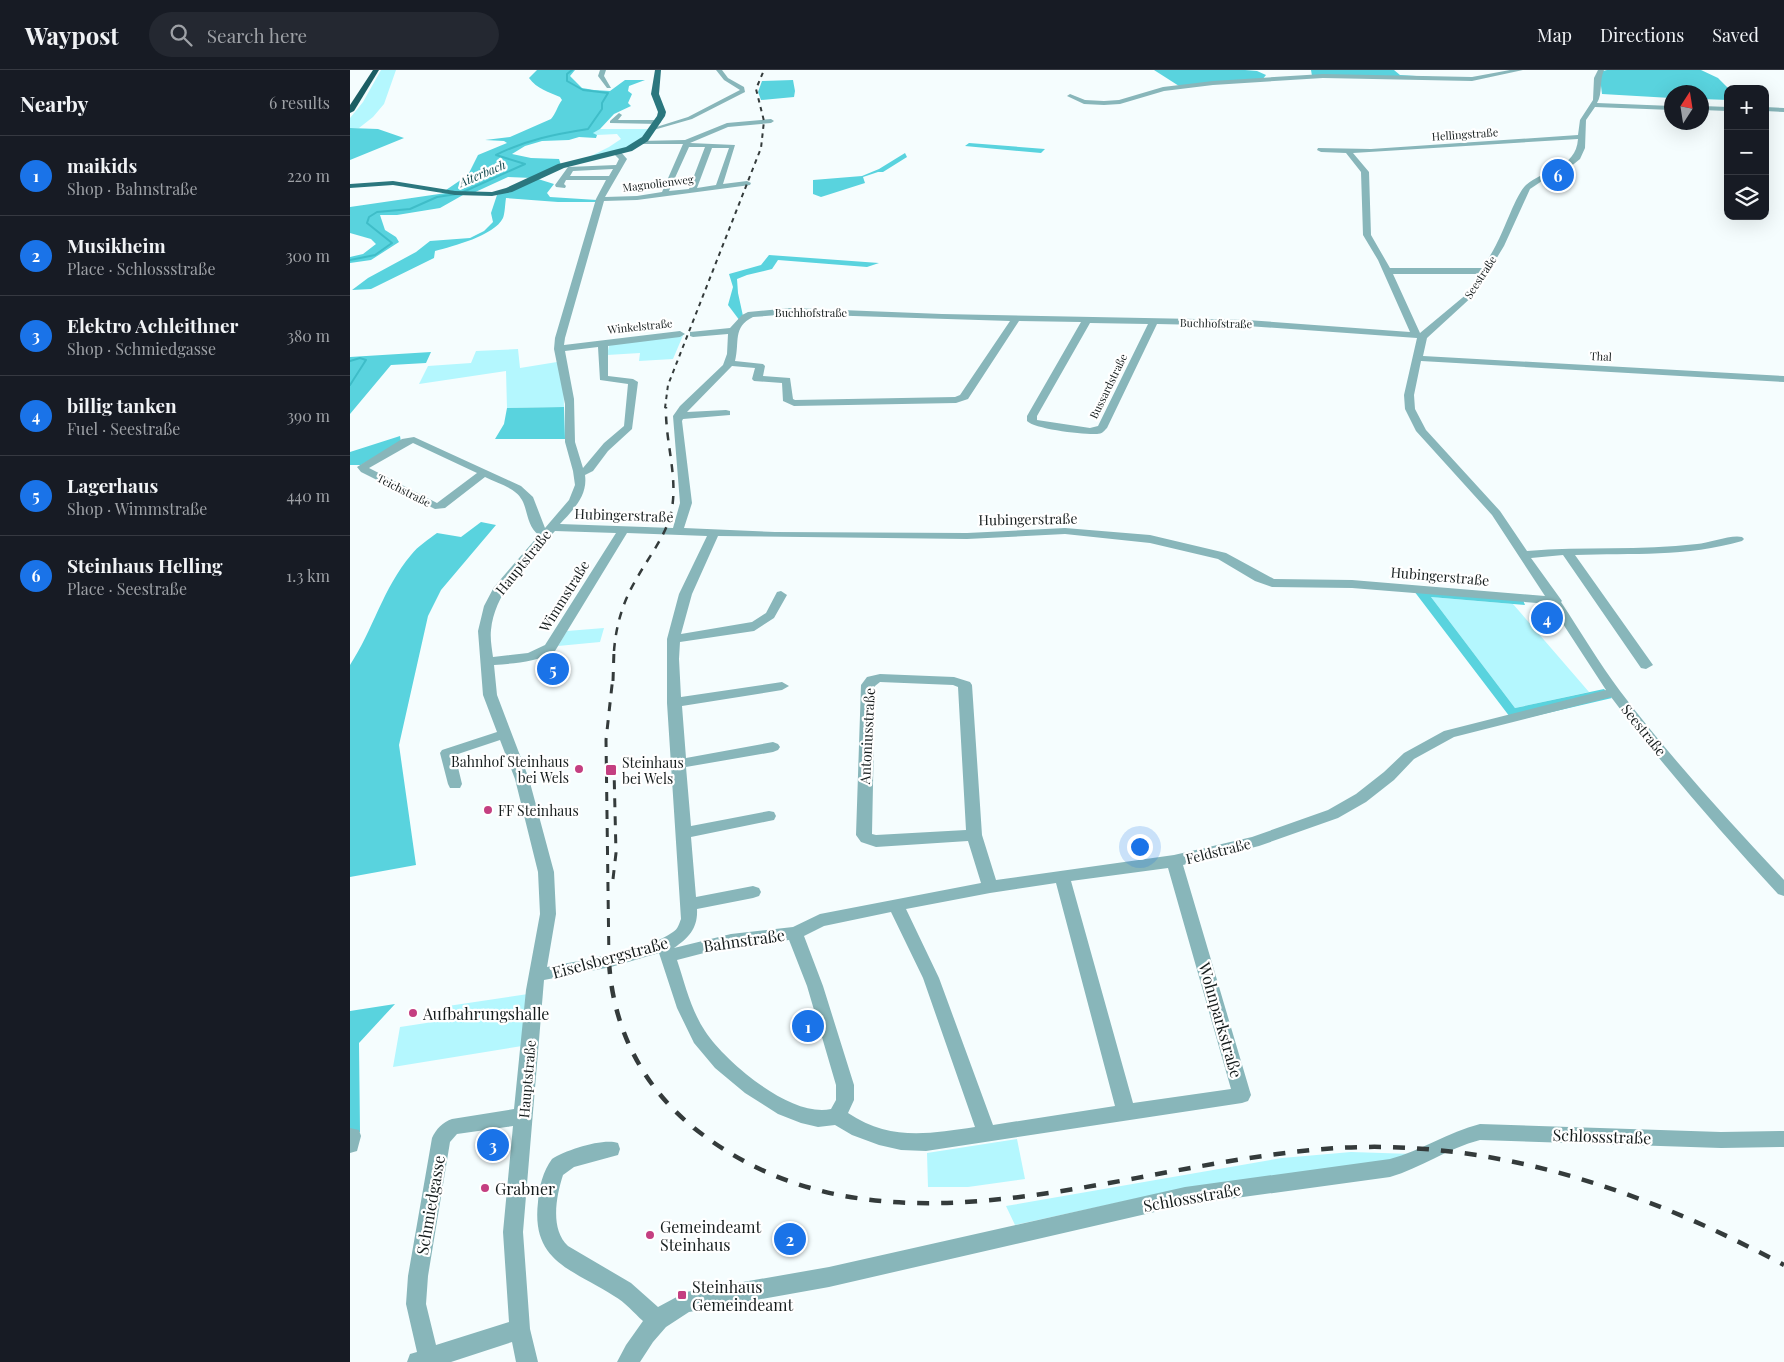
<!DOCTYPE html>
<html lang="en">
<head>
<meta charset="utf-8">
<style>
  body { margin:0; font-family:"Playfair Display",serif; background:#242831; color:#f1f3f6 }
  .controls { position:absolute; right:15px; top:15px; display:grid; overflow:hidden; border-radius:10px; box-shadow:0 5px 20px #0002 }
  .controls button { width:45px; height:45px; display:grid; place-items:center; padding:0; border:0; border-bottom:1px solid #363941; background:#171b24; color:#f1f3f6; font:25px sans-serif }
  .compass { position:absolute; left:1314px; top:15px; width:45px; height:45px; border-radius:50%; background:#171b24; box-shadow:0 5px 20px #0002; rotate:12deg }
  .you { position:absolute; left:789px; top:776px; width:18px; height:18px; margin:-12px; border:4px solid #fff; border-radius:50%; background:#1a73e8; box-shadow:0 0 0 8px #1a73e833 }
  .badge { display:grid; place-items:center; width:32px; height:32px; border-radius:50%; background:#1a73e8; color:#fff; font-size:16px; font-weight:700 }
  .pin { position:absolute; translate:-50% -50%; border:2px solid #fff; box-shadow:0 1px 5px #0006 }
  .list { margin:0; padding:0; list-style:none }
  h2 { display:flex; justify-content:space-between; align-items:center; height:65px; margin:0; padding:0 20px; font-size:21px }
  h2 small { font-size:16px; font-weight:400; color:#9ea1a6 }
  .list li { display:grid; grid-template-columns:32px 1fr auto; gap:15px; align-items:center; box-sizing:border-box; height:80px; padding:0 20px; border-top:1px solid #363941 }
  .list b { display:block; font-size:19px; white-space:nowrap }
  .list p { margin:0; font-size:16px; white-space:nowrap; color:#9ea1a6 }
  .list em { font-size:16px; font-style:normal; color:#9ea1a6 }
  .icon { flex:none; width:28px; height:28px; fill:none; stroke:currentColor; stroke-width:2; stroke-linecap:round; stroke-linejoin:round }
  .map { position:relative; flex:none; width:1434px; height:1292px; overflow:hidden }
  header { display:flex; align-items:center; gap:30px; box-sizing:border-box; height:70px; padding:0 25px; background:#171b24; border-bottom:1px solid #363941 }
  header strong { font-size:24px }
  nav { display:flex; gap:28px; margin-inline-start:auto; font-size:18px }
  .search { width:350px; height:45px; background:#242831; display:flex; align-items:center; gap:12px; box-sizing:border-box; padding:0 18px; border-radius:28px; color:#9ea1a6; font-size:19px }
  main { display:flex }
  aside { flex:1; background:#171b24 }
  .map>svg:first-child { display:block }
  .green { fill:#b4f7fe }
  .forest { fill:#59d3de }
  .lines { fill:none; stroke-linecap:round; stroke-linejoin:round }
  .stream { stroke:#3fbdc8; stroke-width:2 }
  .minor { fill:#88b6ba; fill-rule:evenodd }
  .major { fill:#2b777e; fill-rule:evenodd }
  .highway { fill:#1c5e64; fill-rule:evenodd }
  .rail-far3 { stroke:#343b3b; stroke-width:2; stroke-dasharray:4.5 4.5; stroke-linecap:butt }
  .rail-far2 { stroke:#343b3b; stroke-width:2.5; stroke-dasharray:8 8; stroke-linecap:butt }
  .rail-far1 { stroke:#343b3b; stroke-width:3; stroke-dasharray:9 9; stroke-linecap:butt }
  .rail { stroke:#343b3b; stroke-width:4.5; stroke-dasharray:12 12; stroke-linecap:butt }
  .poi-dot { fill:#c43f81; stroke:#fff; stroke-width:2 }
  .labels { text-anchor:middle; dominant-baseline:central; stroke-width:4.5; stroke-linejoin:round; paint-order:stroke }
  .far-street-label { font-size:11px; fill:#161d1d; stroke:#fff }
  .far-water-label { font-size:12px; font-style:italic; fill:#144a4f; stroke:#fff }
  .street-label { font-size:14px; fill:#161d1d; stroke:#fff }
  .poi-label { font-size:14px; fill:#161d1d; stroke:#fff; text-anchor:start }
  .near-street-label { font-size:16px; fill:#161d1d; stroke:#fff }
  .near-poi-label { font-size:16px; fill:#161d1d; stroke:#fff; text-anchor:start }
</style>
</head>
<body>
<header>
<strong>Waypost</strong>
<div class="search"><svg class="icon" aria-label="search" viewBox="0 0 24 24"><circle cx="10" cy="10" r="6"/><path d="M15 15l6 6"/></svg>Search here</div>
<nav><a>Map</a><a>Directions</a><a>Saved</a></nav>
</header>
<main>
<aside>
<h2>Nearby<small>6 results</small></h2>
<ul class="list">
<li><span class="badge">1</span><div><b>maikids</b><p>Shop · Bahnstraße</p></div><em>220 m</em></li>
<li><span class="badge">2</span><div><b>Musikheim</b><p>Place · Schlossstraße</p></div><em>300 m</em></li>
<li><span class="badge">3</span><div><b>Elektro Achleithner</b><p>Shop · Schmiedgasse</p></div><em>380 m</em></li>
<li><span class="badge">4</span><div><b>billig tanken</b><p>Fuel · Seestraße</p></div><em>390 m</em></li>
<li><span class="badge">5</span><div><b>Lagerhaus</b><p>Shop · Wimmstraße</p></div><em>440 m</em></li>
<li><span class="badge">6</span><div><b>Steinhaus Helling</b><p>Place · Seestraße</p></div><em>1.3 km</em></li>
</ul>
</aside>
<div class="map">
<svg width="1434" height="1292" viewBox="0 0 1434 1292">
  <rect width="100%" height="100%" fill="#f5fdfe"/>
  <!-- green -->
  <path class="green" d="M31,0H46L34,34L23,47L9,58H0V48L13,32Z
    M250,59H301L282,76L235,89L259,77L271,69L267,64L247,65L242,63Z
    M334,263L323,289L289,291L290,283L257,285L260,271Z
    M168,279L170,298L207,292L213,303L214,337L157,338L156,301L69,314L78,296L121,293L126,281Z
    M1081,527L1163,534L1239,622L1165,638Z
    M254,558L250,572L208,576L217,561Z
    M178,924L172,976L43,997L50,957L96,950L98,936Z
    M667,1069L675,1109L618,1117H578L577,1083Z
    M1001,1082L1063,1084L1037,1092L789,1128L665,1155L656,1136L932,1088Z"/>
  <!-- forest -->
  <path class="forest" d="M187,0H225L220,6L232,18L244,20L260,21L275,10H295L279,16L278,21L282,24L278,33L281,36L264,44L250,59L243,63L247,65L246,68L229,67L219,70L192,71L175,76L162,84L181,88L209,89L211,95L182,108L158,107L121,124L96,120L118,105L128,85L157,73L154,71L135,70L160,67L201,49C206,43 207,37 212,30L210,27C199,22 187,19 179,8Z
    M804,0H895L907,1L916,5L912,10L829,16Z
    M961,0H1044L1050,5L1083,7L962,6Z
    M1257,0H1351L1368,8L1378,18V30L1352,29V22H1322L1321,28L1252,24L1250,8L1253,1Z
    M443,10L445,21L444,27L411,30L408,22L412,11Z
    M0,58L28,59L54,68L0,90Z
    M619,73L695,79L691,83L615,76Z
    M555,83L557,87L533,102H528L513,107L515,113L471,127L463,124V110L512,106L529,99Z
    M188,109L204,114L197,123L200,127L247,130L246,132H208L156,128C155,134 155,143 153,148C144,166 103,176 85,181L84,188L21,219L2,220L18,208L66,182L80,171L120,168L134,161L143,152L141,143L147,125Z
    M96,123L113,125L90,138L47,145H30L35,160L46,167L49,172L21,190L0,193V187L13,184L26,174L21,169L0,163V137Z
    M419,185L529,193L517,197L428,190L422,199L397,205L387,209L388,223L393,246L390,251L378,235L383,217L379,204L411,195Z
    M81,282L76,293L41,295L0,344V287Z
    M214,337L215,369H145L154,354L157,338Z
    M50,366L51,372L11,395H0V382Z
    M131,452L146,455L91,520L78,546L49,675L66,795L0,807V595C23,560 33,518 61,485C68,476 79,469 87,463L111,467Z
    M1064,521L1173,530L1175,535L1081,527L1165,638L1254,619L1262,628L1163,651Z
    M45,934L9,973L10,1062L0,1061V941Z"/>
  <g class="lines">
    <!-- stream -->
    <path class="stream" d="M113,122L175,94L146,85C175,70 206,64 238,59L252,39V33L258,23L233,20L217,11V4L222,0
      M0,190L25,185L42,173L17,153L19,147L27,142L60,139L87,127L107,124
      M0,291L10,288L16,290L0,315"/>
    <!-- minor -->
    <path class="minor" d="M250,0H256L254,6L261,18H257L248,6Z
      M366,0H372L378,8L394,17L395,22L342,49L300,61V59L338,47L390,20L374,10Z
      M1160,0H1173L1122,11L973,8L863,15L814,21L770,34L754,35L734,34L717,26L720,24L735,30L754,31L769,30L813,17L863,11L973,4L1122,7Z
      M1248,0H1254C1249,11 1253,23 1247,33L1322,36V40L1245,37L1236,50L1235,78L1230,89L1214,102L1192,111L1180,119L1154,176L1125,224L1077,268L1073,286L1434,306V312L1071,291L1064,325L1065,339L1076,360L1150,441L1177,481C1234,476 1290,481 1347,474C1359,473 1382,464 1392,467L1394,469L1392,471C1337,487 1282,483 1225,485L1303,595L1296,599L1291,598L1213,485L1181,488L1212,531L1211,532C1231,562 1249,593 1270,621C1320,687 1377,749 1434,810V826L1428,824C1370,761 1313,696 1261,627L1104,667L1064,689L1044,710L1016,732L988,748L909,776L833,795L901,1025L898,1031L892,1033L576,1081L551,1080L529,1075L502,1065L485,1055L468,1057L451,1053L428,1044L395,1023L365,998L344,973L327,938L309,883L261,897L194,910L173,1162L180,1259L188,1292H166L162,1272L101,1292H57L60,1284L67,1282L56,1234L58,1206L82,1068C86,1059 93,1052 102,1049L164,1039L176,920L190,844L188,802L165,709L150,670L105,685L112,714L110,718H100L98,714L90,683L92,680L147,662L133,625L128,561L134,536L144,517L189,465C177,457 178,441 172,430C166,418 147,413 135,407L95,438L85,439L11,402L7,397L52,369L64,367L171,416L183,427L195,458L219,430L225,415L223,401L215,372V334L204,279L205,268L246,129L256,110H216L214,114L216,116L215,118L206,117L205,115L218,97L266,95L269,89L263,83L270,81L277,89L255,127L287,126L312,122L333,74H291L289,73V71L335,70L377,53L421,49L424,51L421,53L378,57L340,73L385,75L373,114L397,111L401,113L400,115L287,130L254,131L215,268L214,275L330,261L335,264L330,267L258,276V306L283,309L288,312L282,359L258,381L243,401L235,405C238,426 223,440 210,454L323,458L330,433L323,346L330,336L373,295L377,284L378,264L343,267L340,266V262L380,258L392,245L398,242L441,238L592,244L897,250L1060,262L1028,190L1013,165L1011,102L996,83L971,82L967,80L968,78L1021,79L1228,65L1230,50L1243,30L1244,8ZM1228,69C1226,99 1194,99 1176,115C1166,124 1154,161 1146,175C1142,183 1137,191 1132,198H1040L1021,165L1019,102L1003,83ZM339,77H355L339,119L319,121ZM362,78H379L366,115L347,118ZM263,99L259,106H220L223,101ZM1043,204H1129L1118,223L1070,263ZM441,244L660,251L610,325L605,327L445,330L443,329L440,308L413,306L415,296L413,294L385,291C390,273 382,257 403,247ZM669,251L731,252L677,346V351C684,359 735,365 747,364C752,364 754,361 757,358L807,254L897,256L1067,268L1054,325L1055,339L1066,361L1142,445L1195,526L1002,510L924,509L876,483L800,465L715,458L617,463L425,462L334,458L342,433L332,351L333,349L380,345V341L376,340L337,342L382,296L405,298L402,309L404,311L432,313L433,331L444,336L606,333L618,329ZM740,253L798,254L748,356L740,358L687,350V346ZM248,277L250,310L278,314L274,356L254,373L233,398L225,372L224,329L215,281ZM63,373L127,403L87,433L19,398ZM205,461L266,463L195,575L178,583L143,587C142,579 140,569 141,560C145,519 180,490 205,461ZM277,463L357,466L329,524L317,569V633L331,849C329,854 328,859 323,862C299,880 228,891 197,897L206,844L204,802L179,709L147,625L144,595C165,593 186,593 205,581ZM715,464L800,473L868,489L905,511L922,517L1002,518L1200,534L1256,620L1094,661L1054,683L1034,702L1006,724L978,740L902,767L824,785L646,810L632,765L622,615L620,612L604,607L530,604L517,607L511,615L506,765L511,772L526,777L618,771L631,813L470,844L443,857L381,864L324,878C339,868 348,858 347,839L403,828L409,826L411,822L409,818L403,816L346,827L341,767L419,751L424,750L426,746L424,742L419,741L341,756L336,697L423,682L428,680L430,677L428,674L423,672L336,688L332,636L432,620L439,616L432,612L331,627L329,589L330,572L404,561L424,548L437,525L431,521L427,522L416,543L402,552L331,564L342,524L368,466L617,469ZM530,612L603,615L608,617L616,760L526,765L522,764L525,616ZM818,798L881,1019L783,1033L721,811ZM706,813L765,1036L643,1055L589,908L556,839L640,823ZM541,842L573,908L625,1057C578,1064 540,1071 498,1043L504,1030V1015L473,916L454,866L474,856ZM439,870L457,916L486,1015V1030L481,1039C442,1048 376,993 355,961C341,940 335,914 327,890L381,876ZM163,1056L153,1162L159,1252L86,1275L76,1234L78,1206L100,1072L107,1064Z
      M1352,36L1378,37V41L1352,40Z
      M1415,37L1434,38V42L1415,41Z
      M269,43L272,45L268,50H308L311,52L308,54L260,53V51Z
      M1130,1054L1371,1062L1434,1061V1077L1371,1078L1130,1070C1098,1078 1071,1098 1040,1107L835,1135L479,1217L339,1242L316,1257L303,1272L290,1292H267L276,1275L293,1251C284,1243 275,1232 264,1226C222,1199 181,1192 188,1132C189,1117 193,1101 202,1089C216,1080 253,1068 268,1073L270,1079L268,1085L224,1097L213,1105C206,1127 200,1159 218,1176L281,1213L308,1237L336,1222L479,1197L835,1117L1040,1089C1071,1081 1098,1062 1130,1054Z
      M0,1058L9,1060L11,1066L7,1081L0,1083Z"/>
    <!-- major -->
    <path class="major" d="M305,0H311L309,24L316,42L315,46L298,71L282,81L214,98L162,122L142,126L105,125L43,115L0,118V114L43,111L105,121L142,122L156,118L208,94L276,77L292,67L307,46L308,42L301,24Z"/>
    <!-- highway -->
    <path class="highway" d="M23,0H29L4,41L0,43V35Z"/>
    <!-- rail-far3 -->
    <path class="rail-far3" d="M315,338L318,315L411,78L414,51L406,19L414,0"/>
    <!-- rail-far2 -->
    <path class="rail-far2" d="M264,581C266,555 273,531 287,508C298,488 313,470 320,447C330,411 315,374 316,337"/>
    <!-- rail-far1 -->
    <path class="rail-far1" d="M263,611L264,580
      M263,809L266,783L264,699
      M259,893L256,670L263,606"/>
    <!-- rail -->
    <path class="rail" d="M259,892C263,958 292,1016 344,1058C545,1218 809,1072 1036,1077C1178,1080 1310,1129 1434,1195"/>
  </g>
  <!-- markers -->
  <g class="poi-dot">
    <circle cx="229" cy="699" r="5"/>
    <rect x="255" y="694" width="12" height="12" rx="2.5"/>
    <circle cx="138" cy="740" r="5"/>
    <circle cx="63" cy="943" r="5"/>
    <circle cx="135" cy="1118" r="5"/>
    <circle cx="300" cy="1165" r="5"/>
    <rect x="327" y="1220" width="10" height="10" rx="2.5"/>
  </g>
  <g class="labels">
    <!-- far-street labels -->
    <g class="far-street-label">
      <text transform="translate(1115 64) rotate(-4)">Hellingstraße</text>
      <text transform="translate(308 113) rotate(-7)">Magnolienweg</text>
      <text transform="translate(1130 207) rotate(-57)">Seestraße</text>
      <text x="461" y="242">Buchhofstraße</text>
      <text transform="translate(866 253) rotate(1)">Buchhofstraße</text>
      <text transform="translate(290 256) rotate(-6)">Winkelstraße</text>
      <text transform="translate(1251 286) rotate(3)">Thal</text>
      <text transform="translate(758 316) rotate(-64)">Bussardstraße</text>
      <text transform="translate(54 420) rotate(27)">Teichstraße</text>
    </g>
    <!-- far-water labels -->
    <g class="far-water-label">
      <text transform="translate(132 103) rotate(-23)">Aiterbach</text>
    </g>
    <!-- street labels -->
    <g class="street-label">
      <text transform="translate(274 445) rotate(2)">Hubingerstraße</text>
      <text transform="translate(678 449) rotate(-1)">Hubingerstraße</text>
      <text transform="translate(173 492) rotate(-51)">Hauptstraße</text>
      <text transform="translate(1090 506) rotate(5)">Hubingerstraße</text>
      <text transform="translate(214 526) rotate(-58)">Wimmstraße</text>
      <text transform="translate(1294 660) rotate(51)">Seestraße</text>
      <text transform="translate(517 666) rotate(-87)">Antoniusstraße</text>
      <text transform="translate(868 781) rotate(-14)">Feldstraße</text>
      <text transform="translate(177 1009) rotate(-85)">Hauptstraße</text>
    </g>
    <!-- poi labels -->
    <g class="poi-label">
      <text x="219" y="691" text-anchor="end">Bahnhof Steinhaus<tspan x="219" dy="16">bei Wels</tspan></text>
      <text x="272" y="692">Steinhaus<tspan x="272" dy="16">bei Wels</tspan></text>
      <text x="148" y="740">FF Steinhaus</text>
    </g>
    <!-- near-street labels -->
    <g class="near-street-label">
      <text transform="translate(394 870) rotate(-8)">Bahnstraße</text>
      <text transform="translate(260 887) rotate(-15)">Eiselsbergstraße</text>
      <text transform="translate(871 950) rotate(74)">Wohnparkstraße</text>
      <text transform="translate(1252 1066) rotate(2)">Schlossstraße</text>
      <text transform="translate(842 1127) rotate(-10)">Schlossstraße</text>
      <text transform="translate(80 1135) rotate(-80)">Schmiedgasse</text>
    </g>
    <!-- near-poi labels -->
    <g class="near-poi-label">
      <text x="73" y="943">Aufbahrungshalle</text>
      <text x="145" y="1118">Grabner</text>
      <text x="310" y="1156">Gemeindeamt<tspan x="310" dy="18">Steinhaus</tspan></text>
      <text x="342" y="1216">Steinhaus<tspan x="342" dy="18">Gemeindeamt</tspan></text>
    </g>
  </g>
</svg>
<div class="controls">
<button>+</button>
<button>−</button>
<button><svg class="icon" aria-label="layers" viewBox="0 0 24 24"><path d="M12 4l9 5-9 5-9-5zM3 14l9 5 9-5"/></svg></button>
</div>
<svg class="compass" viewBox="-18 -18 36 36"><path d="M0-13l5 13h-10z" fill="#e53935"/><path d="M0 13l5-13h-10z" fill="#9ea1a6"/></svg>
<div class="you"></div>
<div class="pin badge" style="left:458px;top:956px">1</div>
<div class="pin badge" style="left:440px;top:1169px">2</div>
<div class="pin badge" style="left:143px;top:1075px">3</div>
<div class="pin badge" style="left:1197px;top:548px">4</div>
<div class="pin badge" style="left:203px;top:599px">5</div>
<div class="pin badge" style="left:1208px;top:105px">6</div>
</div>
</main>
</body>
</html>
